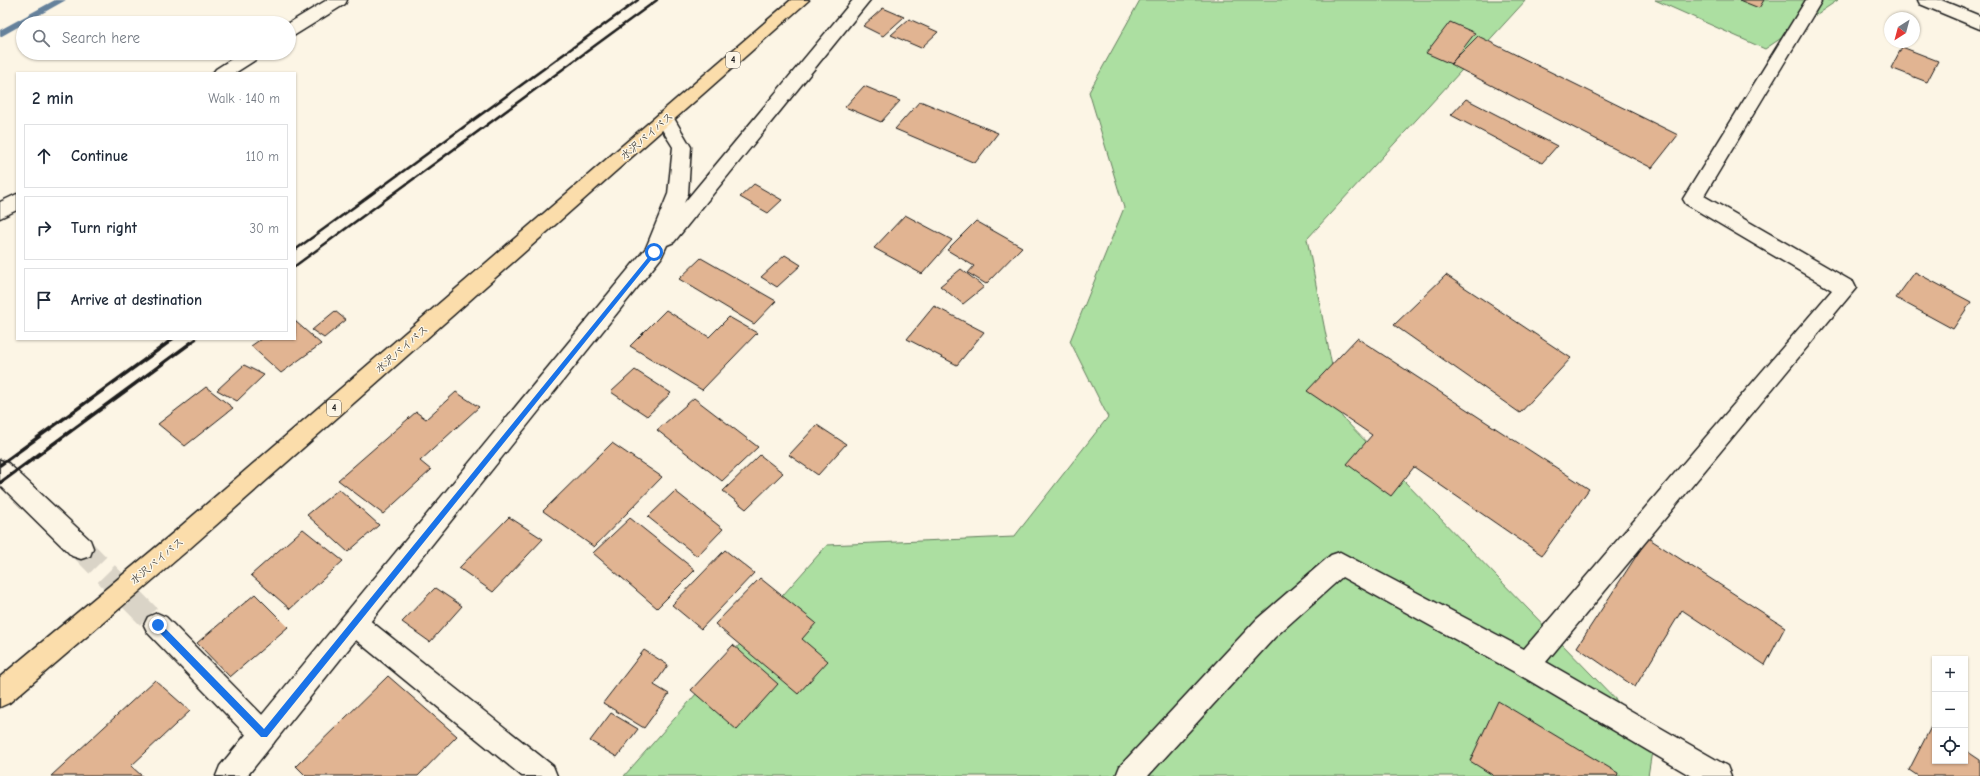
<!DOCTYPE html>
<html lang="en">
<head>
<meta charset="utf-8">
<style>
  body { margin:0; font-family:"Comic Neue","Klee One",sans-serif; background:#f6f6f7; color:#1f2937 }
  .controls { position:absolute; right:12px; bottom:12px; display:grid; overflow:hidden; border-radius:0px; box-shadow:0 1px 3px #0004 }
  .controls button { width:36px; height:36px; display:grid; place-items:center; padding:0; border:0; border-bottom:1px solid #e0e1e3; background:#fff; color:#1f2937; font:20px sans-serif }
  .compass { position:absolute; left:1884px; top:12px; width:36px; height:36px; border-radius:50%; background:#fff; box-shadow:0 1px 3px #0004; rotate:216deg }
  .stop { position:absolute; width:12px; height:12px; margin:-9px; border:3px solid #1a73e8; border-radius:50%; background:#fff }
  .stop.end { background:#1a73e8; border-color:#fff; box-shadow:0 1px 4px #0008 }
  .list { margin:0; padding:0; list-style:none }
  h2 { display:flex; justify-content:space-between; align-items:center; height:52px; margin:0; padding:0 16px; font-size:17px }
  h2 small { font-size:13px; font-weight:400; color:#747a83 }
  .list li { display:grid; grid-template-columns:26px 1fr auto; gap:12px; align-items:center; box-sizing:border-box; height:64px; margin:0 8px 8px; padding:0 8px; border:1px solid #e0e1e3; border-radius:0px }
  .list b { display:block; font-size:15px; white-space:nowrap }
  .list em { font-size:13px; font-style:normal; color:#747a83 }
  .icon { flex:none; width:22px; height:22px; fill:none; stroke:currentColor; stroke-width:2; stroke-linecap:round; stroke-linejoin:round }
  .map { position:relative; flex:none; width:1980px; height:776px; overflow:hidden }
  .search { position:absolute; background:#fff; box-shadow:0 1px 3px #0004; left:16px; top:16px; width:280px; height:44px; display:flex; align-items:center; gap:10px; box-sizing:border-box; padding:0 14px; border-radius:22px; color:#747a83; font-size:15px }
  .panel { position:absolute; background:#fff; box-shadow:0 1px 3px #0004; left:16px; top:72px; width:280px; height:268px; border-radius:0px }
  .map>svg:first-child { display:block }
  .green { fill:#acdfa1; stroke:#647e5e }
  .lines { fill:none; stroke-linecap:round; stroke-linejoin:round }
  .stream { fill:#65819b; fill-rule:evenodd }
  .building { fill:#e1b492; stroke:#1c1c1c }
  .minor-tunnel { stroke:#dad4c7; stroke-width:24; stroke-dasharray:24 12; stroke-linecap:butt }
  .minor-casing { stroke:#1c1c1c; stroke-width:3 }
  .secondary-casing { stroke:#1c1c1c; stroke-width:3 }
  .trunk-casing { stroke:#1c1c1c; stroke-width:3 }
  .minor { fill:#fcf5e5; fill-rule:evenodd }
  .secondary { fill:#fcf5e5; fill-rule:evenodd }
  .trunk { fill:#fbddab; fill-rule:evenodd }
  .rail-far1 { stroke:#1c1c1c; stroke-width:2.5 }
  .rail { stroke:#1c1c1c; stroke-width:3.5 }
  .route { fill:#1a73e8 }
  .labels { text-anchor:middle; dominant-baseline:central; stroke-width:3; stroke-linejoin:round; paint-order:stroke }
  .shield { fill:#fcf5e5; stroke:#5f5d58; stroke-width:1 }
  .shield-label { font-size:10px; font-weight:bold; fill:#1c1c1c }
  .street-label { font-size:11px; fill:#1c1c1c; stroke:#fcf5e5 }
</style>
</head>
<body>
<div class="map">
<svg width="1980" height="776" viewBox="0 0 1980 776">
  <rect width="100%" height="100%" fill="#fcf5e5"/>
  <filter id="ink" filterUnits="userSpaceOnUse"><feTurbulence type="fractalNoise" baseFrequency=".025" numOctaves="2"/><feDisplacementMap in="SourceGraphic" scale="8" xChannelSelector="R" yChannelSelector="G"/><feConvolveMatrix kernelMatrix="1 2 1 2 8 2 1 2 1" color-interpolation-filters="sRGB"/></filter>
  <g filter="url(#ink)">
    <!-- green -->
    <path class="green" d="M1140,0H1526L1307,239L1342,417L1654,739L1648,776H624L827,545L1014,537L1108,417L1070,341L1124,208L1089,92Z
      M1655,0H1838L1765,49Z"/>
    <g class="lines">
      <!-- stream -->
      <path class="stream" d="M55,0H66L0,37V30Z"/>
    </g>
    <!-- building -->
    <path class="building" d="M1739,0H1764L1759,8Z
      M883,8L904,17L883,36L863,26Z
      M909,19L938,32L921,48L891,35Z
      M1450,22L1475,33L1451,64L1426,53Z
      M1478,36L1678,135L1652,168L1450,64Z
      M1902,47L1938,61L1927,82L1891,68Z
      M864,86L900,101L881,122L845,107Z
      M1466,99L1557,146L1542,163L1451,115Z
      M920,101L998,133L975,163L895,129Z
      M754,184L782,200L768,213L740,197Z
      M905,215L952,240L922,274L874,248Z
      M976,221L1022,247L986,284L968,273L974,266L947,250Z
      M785,255L801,265L777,287L761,277Z
      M701,258L776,301L754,324L679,279Z
      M961,269L984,287L963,304L940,286Z
      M1915,272L1971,302L1953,329L1896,298Z
      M1446,275L1571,358L1520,413L1394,325Z
      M934,306L984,332L957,365L907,339Z
      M666,310L709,337L729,317L757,333L702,390L630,346Z
      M335,311L346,320L324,338L312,330Z
      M295,321L321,344L281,373L251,346L261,339H295Z
      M1357,338L1589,489L1542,555L1414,467L1391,496L1347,464L1372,435L1307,391Z
      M244,365L264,375L237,401L217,390Z
      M635,370L671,393L647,416L611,392Z
      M206,387L233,408L185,446L158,424Z
      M456,392L479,407L420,461L431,470L383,514L338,480L416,412L426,419Z
      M694,398L758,447L722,481L657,430Z
      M817,425L846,444L818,475L789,455Z
      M612,443L662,477L594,547L543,511Z
      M760,455L783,473L746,509L723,491Z
      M339,489L379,525L348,552L307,515Z
      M675,491L723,529L697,556L648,517Z
      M509,517L543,539L493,592L459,568Z
      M630,518L695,570L657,608L593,553Z
      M303,529L343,561L290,609L251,575Z
      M1648,538L1785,627L1765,665L1682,610L1635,687L1577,647Z
      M725,550L754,573L701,629L672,605Z
      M760,578L816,623L802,639L828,661L798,694L715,624Z
      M435,588L462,606L430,642L402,622Z
      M255,594L288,627L230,677L197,643Z
      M733,645L778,684L737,730L691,690Z
      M644,650L668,665L654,685L669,694L644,728L603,703Z
      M388,676L457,736L418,776H306L296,766Z
      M155,680L190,711L131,766L142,776H51Z
      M1498,701L1618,773L1617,776H1494L1470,761Z
      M611,713L638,729L617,757L590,741Z
      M1931,727L1935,729V761H1965V750L1980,760V776H1918L1909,770Z"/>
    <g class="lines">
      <!-- minor-tunnel -->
      <path class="minor-tunnel" d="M81,548L157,625"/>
      <defs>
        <path id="minor" d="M327,0H347L345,4L295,35L289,37V23Z
          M1806,0H1822L1704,196L1853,282L1856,288L1546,662L1727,766L1731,776H1691L1518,674L1342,577L1275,637L1148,776H1116L1120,766L1257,619L1331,555L1340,552L1524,649L1832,290L1686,204L1683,199Z
          M1918,0H1941L1980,16V29L1920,4Z
          M241,53H263L260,57L235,73H213L216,69Z
          M17,194V210L0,218V202Z
          M0,460L8,463L90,540L93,548L90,556L81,559L72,556L0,485Z
          M354,611L363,615L553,766L557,776H522L345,631L341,623L345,615Z
          M157,613L166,617L273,726L277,735L273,744L264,748L255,744L148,633L144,625L148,617Z"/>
        <path id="secondary" d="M853,0H870L674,242L667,245L661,258L247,776H216L220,766L646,248L668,194L673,147L656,120L658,115L665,113L672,115L691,147L688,194L684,203Z"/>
        <path id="trunk" d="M791,0H809L189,549L9,703L0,707V677L173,533Z"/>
      </defs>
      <!-- minor casing -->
      <use href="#minor" class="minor-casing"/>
      <!-- secondary casing -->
      <use href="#secondary" class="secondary-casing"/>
      <!-- trunk casing -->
      <use href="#trunk" class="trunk-casing"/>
      <!-- minor -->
      <use href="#minor" class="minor"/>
      <!-- secondary -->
      <use href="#secondary" class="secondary"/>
      <!-- trunk -->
      <use href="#trunk" class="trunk"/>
      <!-- rail-far1 -->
      <path class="rail-far1" d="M295,250L638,0
        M295,266L657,0
        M167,343L173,339
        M190,343L196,339"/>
      <!-- rail -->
      <path class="rail" d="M0,465L169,342
        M0,483L192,342"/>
    </g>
  </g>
  <!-- route -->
  <path class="route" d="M654,250L657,252L656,254L267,737H261L155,628V623H160L264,729Z"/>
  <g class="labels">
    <!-- shield labels -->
    <g class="shield">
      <rect x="726" y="52" width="14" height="16" rx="3"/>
      <rect x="327" y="400" width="14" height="16" rx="3"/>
    </g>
    <g class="shield-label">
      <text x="733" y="60">4</text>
      <text x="334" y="408">4</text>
    </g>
    <!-- street labels -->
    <g class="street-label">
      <text transform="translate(647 136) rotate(-41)">水沢バイパス</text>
      <text transform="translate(402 349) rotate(-41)">水沢バイパス</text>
      <text transform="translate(157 561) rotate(-40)">水沢バイパス</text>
    </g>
  </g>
</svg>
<div class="controls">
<button>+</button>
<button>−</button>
<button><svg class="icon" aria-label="locate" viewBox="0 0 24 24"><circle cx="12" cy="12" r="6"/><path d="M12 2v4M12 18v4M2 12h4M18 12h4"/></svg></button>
</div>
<svg class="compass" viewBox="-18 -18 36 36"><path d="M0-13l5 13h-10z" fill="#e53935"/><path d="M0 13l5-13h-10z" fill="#747a83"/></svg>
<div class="stop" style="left:654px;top:252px"></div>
<div class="stop end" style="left:158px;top:625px"></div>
<div class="search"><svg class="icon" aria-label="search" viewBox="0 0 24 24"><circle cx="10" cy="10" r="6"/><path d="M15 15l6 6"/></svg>Search here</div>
<section class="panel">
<h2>2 min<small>Walk · 140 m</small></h2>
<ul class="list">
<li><svg class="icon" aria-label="ahead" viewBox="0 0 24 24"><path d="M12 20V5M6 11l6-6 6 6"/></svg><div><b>Continue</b></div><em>110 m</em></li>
<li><svg class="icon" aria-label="right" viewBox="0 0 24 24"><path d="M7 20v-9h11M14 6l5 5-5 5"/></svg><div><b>Turn right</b></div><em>30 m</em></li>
<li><svg class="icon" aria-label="arrive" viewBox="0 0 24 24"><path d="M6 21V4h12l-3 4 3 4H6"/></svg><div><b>Arrive at destination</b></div></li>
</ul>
</section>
</div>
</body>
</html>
